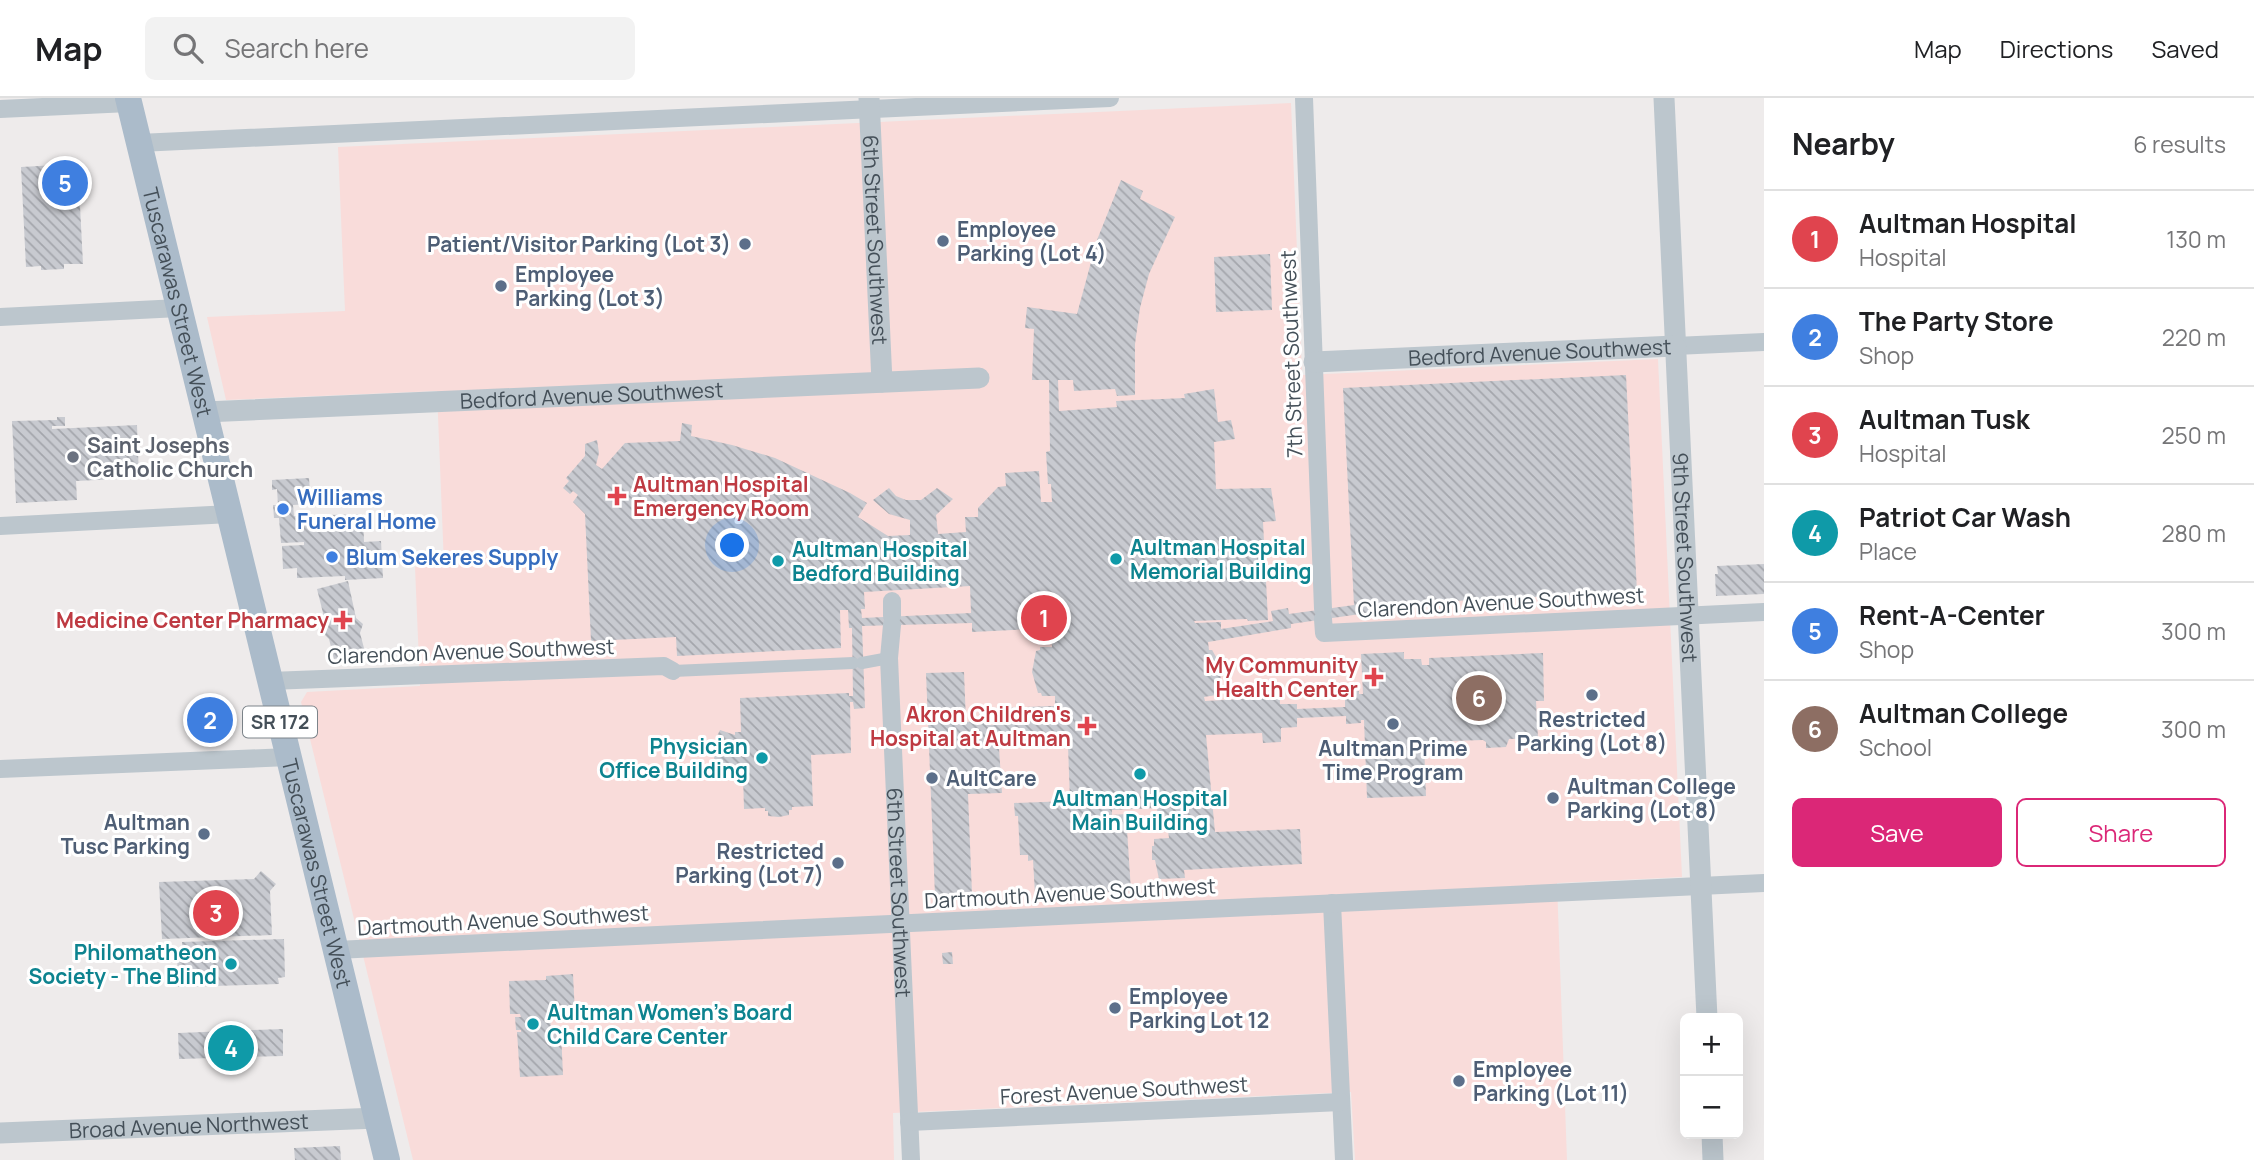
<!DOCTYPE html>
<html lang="en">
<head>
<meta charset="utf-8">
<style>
  body { margin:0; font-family:Manrope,sans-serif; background:#f2f2f2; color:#202124 }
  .controls { position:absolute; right:21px; bottom:21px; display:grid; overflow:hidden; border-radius:10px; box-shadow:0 7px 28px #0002 }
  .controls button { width:63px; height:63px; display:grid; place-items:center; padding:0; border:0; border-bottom:2px solid #e0e0e0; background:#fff; color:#202124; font:35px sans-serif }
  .you { position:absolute; left:733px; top:448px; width:24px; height:24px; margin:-18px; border:5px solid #fff; border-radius:50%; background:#1a73e8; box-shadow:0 0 0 10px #1a73e833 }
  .badge { display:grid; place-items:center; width:46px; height:46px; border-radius:50%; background:#db2777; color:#fff; font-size:23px; font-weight:700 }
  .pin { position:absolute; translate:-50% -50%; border:4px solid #fff; box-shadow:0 2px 7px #0006 }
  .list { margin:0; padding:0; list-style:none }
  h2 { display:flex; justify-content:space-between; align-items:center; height:91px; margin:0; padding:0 28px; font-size:30px }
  h2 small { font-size:23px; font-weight:400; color:#757577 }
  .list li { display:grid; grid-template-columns:46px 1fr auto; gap:21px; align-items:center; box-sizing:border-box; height:98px; padding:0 28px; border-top:2px solid #e0e0e0 }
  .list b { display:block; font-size:26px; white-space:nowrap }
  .list p { margin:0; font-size:23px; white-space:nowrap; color:#757577 }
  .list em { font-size:23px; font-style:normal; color:#757577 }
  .actions { display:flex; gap:14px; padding:21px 28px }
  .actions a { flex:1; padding:16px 0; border:2px solid #db2777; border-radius:10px; text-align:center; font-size:24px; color:#db2777 }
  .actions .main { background:#db2777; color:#fff }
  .icon { flex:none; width:38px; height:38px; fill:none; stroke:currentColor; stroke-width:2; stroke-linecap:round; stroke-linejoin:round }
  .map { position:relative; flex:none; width:1764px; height:1062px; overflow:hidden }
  header { display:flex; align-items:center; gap:42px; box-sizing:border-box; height:98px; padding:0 35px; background:#fff; border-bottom:2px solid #e0e0e0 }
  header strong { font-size:33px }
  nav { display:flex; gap:38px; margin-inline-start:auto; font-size:24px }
  .search { width:490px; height:63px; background:#f2f2f2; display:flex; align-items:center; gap:18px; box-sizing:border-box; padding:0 24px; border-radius:10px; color:#757577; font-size:26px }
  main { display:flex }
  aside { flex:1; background:#fff }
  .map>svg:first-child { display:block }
  .medical { fill:#f9dcda }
  .building { fill:url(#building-back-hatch); fill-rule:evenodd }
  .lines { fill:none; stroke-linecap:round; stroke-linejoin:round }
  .pedestrian { stroke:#bcc6cd; stroke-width:12 }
  .minor { stroke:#bcc6cd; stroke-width:18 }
  .tertiary { stroke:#bcc6cd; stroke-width:21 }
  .primary { stroke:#abbbca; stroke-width:26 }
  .service-dot { fill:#5c6f8a; stroke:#fff; stroke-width:2.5 }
  .worship-dot { fill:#6b7280; stroke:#fff; stroke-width:2.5 }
  .health-dot { fill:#e0444e; stroke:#fff; stroke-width:2.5 }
  .shop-dot { fill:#3f7fe0; stroke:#fff; stroke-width:2.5 }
  .culture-dot { fill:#0f9aa8; stroke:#fff; stroke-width:2.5 }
  .labels { text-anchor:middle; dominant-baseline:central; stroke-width:6; stroke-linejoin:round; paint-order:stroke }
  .shield { fill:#fff; stroke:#7c848a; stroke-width:2 }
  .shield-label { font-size:19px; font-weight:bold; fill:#444f58 }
  .service-label { font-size:21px; font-weight:bold; fill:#4e5e75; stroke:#fff; text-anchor:start }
  .street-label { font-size:21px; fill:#444f58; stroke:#fff }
  .worship-label { font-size:21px; font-weight:bold; fill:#5b616d; stroke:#fff; text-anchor:start }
  .health-label { font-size:21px; font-weight:bold; fill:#be3a42; stroke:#fff; text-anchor:end }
  .shop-label { font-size:21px; font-weight:bold; fill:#366cbe; stroke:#fff; text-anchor:start }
  .culture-label { font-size:21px; font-weight:bold; fill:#0d838f; stroke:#fff; text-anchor:start }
</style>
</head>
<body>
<header>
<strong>Map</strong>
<div class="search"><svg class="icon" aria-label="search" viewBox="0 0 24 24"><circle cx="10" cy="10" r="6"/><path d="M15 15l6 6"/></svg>Search here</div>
<nav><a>Map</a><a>Directions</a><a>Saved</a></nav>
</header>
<main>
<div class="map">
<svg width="1764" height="1062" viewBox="0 0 1764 1062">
  <defs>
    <pattern id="building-back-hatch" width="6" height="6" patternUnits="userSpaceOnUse" patternTransform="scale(1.75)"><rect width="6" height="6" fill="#c8cad0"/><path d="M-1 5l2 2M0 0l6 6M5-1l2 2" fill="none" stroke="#a4a6ac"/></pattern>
  </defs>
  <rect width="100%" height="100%" fill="#eeebeb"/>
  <!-- medical -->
  <path class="medical" d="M1291,5L1302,277L1658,261L1682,779L1557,785L1567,1062H1355L1351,994L893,1015L894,1062H413L301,604L307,594L420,588L415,469L444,467L437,293L226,302L207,219L345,213L338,49Z"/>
  <!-- building -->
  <path class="building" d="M75,66V69H78L83,166H64V171L41,172V168L26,169L21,69Z
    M1121,82L1143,93L1140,101L1175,119L1149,176L1140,210L1135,246V297L1117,298L1115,291L1074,293L1073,282H1058L1059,313L1117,309L1116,303L1185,300L1184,296L1214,291L1218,324L1231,322L1235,341L1214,344L1216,391L1271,390L1276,423L1263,424L1268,522L1248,523L1247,521L1194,523L1195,525L1221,524V531L1273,523L1271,513L1288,510L1289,516L1354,507L1343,290L1626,277L1637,494L1393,506V511L1374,512V514L1291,526V530L1208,544L1209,552H1212L1219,564L1221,583L1216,597L1204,599L1205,603L1261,600L1260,586L1279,585L1280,606H1297V611L1345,609V593H1359V596H1363L1361,556L1404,554V561H1421L1422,567H1429V560L1543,555L1544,603H1536L1538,640L1509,641L1506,649L1486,650V644L1483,642L1424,644L1426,698L1367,700L1364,622H1361V625L1346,626V618L1297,620V629L1281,630V644L1263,645L1262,635L1206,637L1215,734L1300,731L1302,766L1184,772L1185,780L1159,781L1155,762H1152V748H1154V741L1169,740L1168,732H1159L1157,710L1112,712V717L1126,716L1131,793L1076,795V802H1070L1069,795L1035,796L1033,762L1028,763V757H1020L1018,718H1015L1014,705L1070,703L1068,647L999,650L1002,695L968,696L972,796L935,798L926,575L964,574L966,624L980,623L979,616L990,615V627H998V610L1055,608V598H1042L1041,595H1038L1032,574L1036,553L1040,552V549H1052L1051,530L972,534V525L862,528L865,610L854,611L853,604H850L851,655L811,657L813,708L792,709V712H789V717L779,719L768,718V713H765V710L744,711L743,677H736V674L722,680L719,675L713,656L717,638L720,632L735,637V634H741L740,600L849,595V598H853L852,530H849L848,512H840L841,550L677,558L676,539L591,543L585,416L573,404L578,397L573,393L570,396L563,390L569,383L566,380L585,358V346L597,342L599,355L596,367L602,371L625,345L680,343L682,325L692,327L691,338L732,347L775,360L850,395L867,405L858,419L888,438L910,437V422L889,416L873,402L889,390L896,398L906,402H921L937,390L953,401L936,417L938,436L966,434L965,419H978V410L998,389L1006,388L1005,375L1039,373L1041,404H1052L1051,386H1048L1046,354L1050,353L1049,282H1032L1034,231L1025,230L1027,209L1077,216L1097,142ZM970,488L971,515L862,520L861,511H865L864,494Z
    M1270,156L1272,212L1216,214L1214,159Z
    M57,319H65V328H52V331L137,327L139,380L76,383L77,402L16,405L12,323L57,322Z
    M309,380L311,406L293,407L294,418L363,416L364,444L381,443L383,480L345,482V478L297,480V470L283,471L282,448L304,447V444L281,445L279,420H274L273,407H278L277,391L272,392V382Z
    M1764,466V496L1716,498L1715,476H1718L1717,468Z
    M348,483L356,520L363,526L360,535L365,554L334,561L329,541L323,535L326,527L317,491Z
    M221,601L225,641L198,642L199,602Z
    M261,773L276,786L270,793L272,837L162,841L159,784L254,781Z
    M284,841L285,879L278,880L279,886L178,889L177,852H182V844Z
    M952,854L953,866H943L942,855Z
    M573,876L575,916L550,917L551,935L561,934L563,977L520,979L517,934H521V932H516L515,919H521L520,916H510L509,883L546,882V878Z
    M283,931V958L179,961L178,935Z
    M340,1048L341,1062H295L294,1050Z"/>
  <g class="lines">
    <!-- pedestrian -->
    <path class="pedestrian" d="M862,565L889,560
      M673,573L853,565"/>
    <!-- minor -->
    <g class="minor">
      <path d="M1304,0L1323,511"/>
      <path d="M0,11L129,5"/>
      <path d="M139,45L1110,0"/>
      <path d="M0,219L179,210"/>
      <path d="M1675,248L1764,244"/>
      <path d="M0,428L230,416"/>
      <path d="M892,503V518"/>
      <path d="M1323,521L1324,535L1764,514"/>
      <path id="s1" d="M892,527L889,560L911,1062"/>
      <path d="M270,583L664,568L673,573"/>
      <path d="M0,671L289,659"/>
      <path d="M1332,805L1344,1062"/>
      <path d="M336,852L1764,785"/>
      <path d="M909,1024L1341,1004"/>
    </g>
    <!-- tertiary -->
    <g class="tertiary">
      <path id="s2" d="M869,0L882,284"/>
      <path id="s3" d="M1664,0L1707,920"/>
      <path id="s4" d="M1314,264L1675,248"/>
      <path id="s5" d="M205,314L979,280"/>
      <path id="s6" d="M0,1035L377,1020"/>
      <path d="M1712,1036L1713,1062"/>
    </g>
    <!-- primary -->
    <path class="primary" id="s7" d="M128,0L387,1062"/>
  </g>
  <!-- markers -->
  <g class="service-dot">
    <circle cx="943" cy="143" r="7"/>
    <circle cx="745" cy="146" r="7"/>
    <circle cx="501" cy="188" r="7"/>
    <circle cx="1592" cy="597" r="7"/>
    <circle cx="1393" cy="626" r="7"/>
    <circle cx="932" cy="680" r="7"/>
    <circle cx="1553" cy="700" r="7"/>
    <circle cx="204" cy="736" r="7"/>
    <circle cx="838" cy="765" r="7"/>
    <circle cx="1115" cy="910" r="7"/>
    <circle cx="1459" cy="983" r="7"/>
  </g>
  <circle class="worship-dot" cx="73" cy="359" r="7"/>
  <g class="health-dot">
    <path d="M613.5 387.5h7v7h7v7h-7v7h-7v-7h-7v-7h7z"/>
    <path d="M339.5 511.5h7v7h7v7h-7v7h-7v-7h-7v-7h7z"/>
    <path d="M1370.5 568.5h7v7h7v7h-7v7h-7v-7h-7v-7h7z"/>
    <path d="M1083.5 617.5h7v7h7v7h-7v7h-7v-7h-7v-7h7z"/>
  </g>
  <g class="shop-dot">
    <circle cx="283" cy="411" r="7"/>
    <circle cx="332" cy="459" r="7"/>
  </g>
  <g class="culture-dot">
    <circle cx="1116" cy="461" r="7"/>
    <circle cx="778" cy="463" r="7"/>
    <circle cx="762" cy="660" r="7"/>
    <circle cx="1140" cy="676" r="7"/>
    <circle cx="231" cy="866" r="7"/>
    <circle cx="533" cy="926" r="7"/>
  </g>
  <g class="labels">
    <!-- shield labels -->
    <rect class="shield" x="243" y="608.5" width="74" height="31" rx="5"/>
    <g class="shield-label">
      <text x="280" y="624">SR 172</text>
    </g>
    <!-- service labels -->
    <g class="service-label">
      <text x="957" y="131">Employee<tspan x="957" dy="24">Parking (Lot 4)</tspan></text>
      <text x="731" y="146" text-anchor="end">Patient/Visitor Parking (Lot 3)</text>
      <text x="515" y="176">Employee<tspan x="515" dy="24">Parking (Lot 3)</tspan></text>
      <text x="1592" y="621" text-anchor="middle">Restricted<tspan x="1592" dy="24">Parking (Lot 8)</tspan></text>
      <text x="1393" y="650" text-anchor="middle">Aultman Prime<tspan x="1393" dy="24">Time Program</tspan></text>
      <text x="946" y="680">AultCare</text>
      <text x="1567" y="688">Aultman College<tspan x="1567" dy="24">Parking (Lot 8)</tspan></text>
      <text x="190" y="724" text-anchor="end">Aultman<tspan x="190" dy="24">Tusc Parking</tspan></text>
      <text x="824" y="753" text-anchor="end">Restricted<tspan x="824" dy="24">Parking (Lot 7)</tspan></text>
      <text x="1129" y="898">Employee<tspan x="1129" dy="24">Parking Lot 12</tspan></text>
      <text x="1473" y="971">Employee<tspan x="1473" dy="24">Parking (Lot 11)</tspan></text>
    </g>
    <!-- street labels -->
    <g class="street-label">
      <text stroke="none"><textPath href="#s2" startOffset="142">6th Street Southwest</textPath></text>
      <text stroke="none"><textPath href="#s7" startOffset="210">Tuscarawas Street West</textPath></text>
      <text stroke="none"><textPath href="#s4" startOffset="226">Bedford Avenue Southwest</textPath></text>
      <text transform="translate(1291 256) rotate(-92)">7th Street Southwest</text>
      <text stroke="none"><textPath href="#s5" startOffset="387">Bedford Avenue Southwest</textPath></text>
      <text stroke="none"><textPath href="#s3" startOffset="460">9th Street Southwest</textPath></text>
      <text transform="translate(1501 504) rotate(-3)">Clarendon Avenue Southwest</text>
      <text transform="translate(471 553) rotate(-2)">Clarendon Avenue Southwest</text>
      <text stroke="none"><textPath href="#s7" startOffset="798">Tuscarawas Street West</textPath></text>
      <text stroke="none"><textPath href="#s1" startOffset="268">6th Street Southwest</textPath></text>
      <text transform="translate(1070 795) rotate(-3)">Dartmouth Avenue Southwest</text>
      <text transform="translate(503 822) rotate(-3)">Dartmouth Avenue Southwest</text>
      <text transform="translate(1124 992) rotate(-3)">Forest Avenue Southwest</text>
      <text stroke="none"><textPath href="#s6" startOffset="189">Broad Avenue Northwest</textPath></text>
    </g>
    <!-- worship labels -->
    <g class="worship-label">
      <text x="87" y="347">Saint Josephs<tspan x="87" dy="24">Catholic Church</tspan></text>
    </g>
    <!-- health labels -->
    <g class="health-label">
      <text x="633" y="386" text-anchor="start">Aultman Hospital<tspan x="633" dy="24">Emergency Room</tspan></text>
      <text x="329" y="522">Medicine Center Pharmacy</text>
      <text x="1358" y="567">My Community<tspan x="1358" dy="24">Health Center</tspan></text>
      <text x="1071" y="616">Akron Children's<tspan x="1071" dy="24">Hospital at Aultman</tspan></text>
    </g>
    <!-- shop labels -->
    <g class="shop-label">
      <text x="297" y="399">Williams<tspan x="297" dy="24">Funeral Home</tspan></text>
      <text x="346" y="459">Blum Sekeres Supply</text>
    </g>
    <!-- culture labels -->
    <g class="culture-label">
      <text x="1130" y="449">Aultman Hospital<tspan x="1130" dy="24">Memorial Building</tspan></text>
      <text x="792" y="451">Aultman Hospital<tspan x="792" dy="24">Bedford Building</tspan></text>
      <text x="748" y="648" text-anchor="end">Physician<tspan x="748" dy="24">Office Building</tspan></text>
      <text x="1140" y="700" text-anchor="middle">Aultman Hospital<tspan x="1140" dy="24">Main Building</tspan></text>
      <text x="217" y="854" text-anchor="end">Philomatheon<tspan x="217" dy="24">Society - The Blind</tspan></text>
      <text x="547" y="914">Aultman Women's Board<tspan x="547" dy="24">Child Care Center</tspan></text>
    </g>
  </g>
</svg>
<div class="controls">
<button>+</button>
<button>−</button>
</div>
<div class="you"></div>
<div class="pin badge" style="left:1044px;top:520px;background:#e0444e">1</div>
<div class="pin badge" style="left:210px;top:622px;background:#3f7fe0">2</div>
<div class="pin badge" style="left:216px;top:815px;background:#e0444e">3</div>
<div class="pin badge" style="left:231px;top:950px;background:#0f9aa8">4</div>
<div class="pin badge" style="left:65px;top:85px;background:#3f7fe0">5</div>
<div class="pin badge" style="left:1479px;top:600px;background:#8d6e63">6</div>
</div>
<aside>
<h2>Nearby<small>6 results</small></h2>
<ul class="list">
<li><span class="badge" style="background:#e0444e">1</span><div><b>Aultman Hospital</b><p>Hospital</p></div><em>130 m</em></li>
<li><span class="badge" style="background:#3f7fe0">2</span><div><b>The Party Store</b><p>Shop</p></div><em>220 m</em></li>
<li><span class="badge" style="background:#e0444e">3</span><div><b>Aultman Tusk</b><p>Hospital</p></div><em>250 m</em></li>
<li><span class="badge" style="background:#0f9aa8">4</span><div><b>Patriot Car Wash</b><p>Place</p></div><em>280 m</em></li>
<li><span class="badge" style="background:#3f7fe0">5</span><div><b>Rent-A-Center</b><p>Shop</p></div><em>300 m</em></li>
<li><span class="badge" style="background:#8d6e63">6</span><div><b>Aultman College</b><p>School</p></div><em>300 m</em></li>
</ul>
<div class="actions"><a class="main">Save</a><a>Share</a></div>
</aside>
</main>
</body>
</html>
